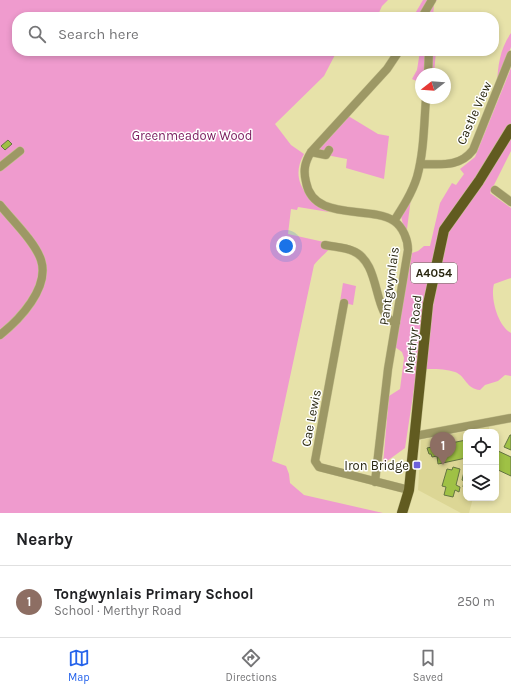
<!DOCTYPE html>
<html lang="en">
<head>
<meta charset="utf-8">
<style>
  body { margin:0; font-family:Karla,sans-serif; background:#f2f2f2; color:#202124 }
  .controls { position:absolute; right:12px; bottom:12px; display:grid; overflow:hidden; border-radius:8px; box-shadow:0 2px 6px #0003 }
  .controls button { width:36px; height:36px; display:grid; place-items:center; padding:0; border:0; border-bottom:1px solid #e0e0e0; background:#fff; color:#202124; font:20px sans-serif }
  .compass { position:absolute; left:415px; top:68px; width:36px; height:36px; border-radius:50%; background:#fff; box-shadow:0 2px 6px #0003; rotate:253deg }
  .you { position:absolute; left:286px; top:246px; width:14px; height:14px; margin:-10px; border:3px solid #fff; border-radius:50%; background:#1a73e8; box-shadow:0 0 0 6px #1a73e833 }
  .badge { display:grid; place-items:center; width:26px; height:26px; border-radius:50%; background:#2563eb; color:#fff; font-size:13px; font-weight:700 }
  .pin { position:absolute; translate:-50% -33px; filter:drop-shadow(0 1px 2px #0008) }
  .pin::after { content:''; position:absolute; top:21px; width:14px; height:12px; background:inherit; clip-path:polygon(0 0,100% 0,50% 100%) }
  .list { margin:0; padding:0; list-style:none }
  h2 { display:flex; justify-content:space-between; align-items:center; height:52px; margin:0; padding:0 16px; font-size:17px }
  h2 small { font-size:13px; font-weight:400; color:#757577 }
  .list li { display:grid; grid-template-columns:26px 1fr auto; gap:12px; align-items:center; box-sizing:border-box; height:72px; padding:0 16px; border-top:1px solid #e0e0e0 }
  .list b { display:block; font-size:15px; white-space:nowrap }
  .list p { margin:0; font-size:13px; white-space:nowrap; color:#757577 }
  .list em { font-size:13px; font-style:normal; color:#757577 }
  .icon { flex:none; width:22px; height:22px; fill:none; stroke:currentColor; stroke-width:2; stroke-linecap:round; stroke-linejoin:round }
  .map { position:relative; flex:none; width:511px; height:513px; overflow:hidden }
  .search { position:absolute; background:#fff; box-shadow:0 2px 6px #0003; left:12px; right:12px; top:12px; height:44px; display:flex; align-items:center; gap:10px; box-sizing:border-box; padding:0 14px; border-radius:16px; color:#757577; font-size:15px }
  .sheet { height:124px; background:#fff }
  nav { display:flex; justify-content:space-around; align-items:center; box-sizing:border-box; height:56px; border-top:1px solid #e0e0e0; background:#fff; font-size:11px; color:#757577 }
  nav a { display:grid; justify-items:center; gap:2px }
  nav .on { color:#2563eb }
  .map>svg:first-child { display:block }
  .built { fill:#dcd695 }
  .green { fill:#ef9bce }
  .building { fill:#9fc145; stroke:#647442 }
  .lines { fill:none; stroke-linecap:round; stroke-linejoin:round }
  .minor-casing { stroke:#c5c08d; stroke-width:9 }
  .major-casing { stroke:#c5c08d; stroke-width:11 }
  .minor { stroke:#9d9865; stroke-width:8 }
  .major { stroke:#615b20; stroke-width:10 }
  .poi-dot { fill:#6d61db; stroke:#fff; stroke-width:1.5 }
  .labels { text-anchor:middle; dominant-baseline:central; stroke-width:3; stroke-linejoin:round; paint-order:stroke }
  .shield { fill:#fff; stroke:#696858; stroke-width:1 }
  .shield-label { font-size:12px; font-weight:bold; fill:#292710 }
  .street-label { font-size:13px; fill:#292710; stroke:#fff }
  .park-label { font-size:13px; fill:#7a1a5d; stroke:#fff }
  .poi-label { font-size:13px; fill:#292710; stroke:#fff; text-anchor:end }
</style>
</head>
<body>
<div class="map">
<svg width="511" height="513" viewBox="0 0 511 513">
  <rect width="100%" height="100%" fill="#e7e2a9"/>
  <!-- built -->
  <path class="built" d="M489,427V432H466V498H473L469,513H461L418,490L421,440Z"/>
  <!-- green -->
  <path class="green" d="M0,0H388L382,6L377,17H17V51H337L324,76L275,124L291,145L304,154C289,180 307,200 329,212L298,207L297,210L291,209L288,234L333,244C328,252 320,257 314,265L272,461L286,466L289,474L290,483L304,495L383,513H0Z
    M423,0H437L434,4L433,17H413Z
    M511,33V47L497,84C498,65 500,49 511,33Z
    M420,51H436L434,74H421V83L412,79L417,70Z
    M511,68V151L490,193L511,208V278L494,284C490,298 498,326 511,333V376L505,375L498,381L485,385L480,390C466,389 466,376 455,372C444,368 429,369 417,369L405,448L383,464L389,396L400,389L404,358L402,352L395,347L412,253L418,251L424,246H430L440,203L452,183L456,185L464,174L460,169L475,157Z
    M345,114L378,134L389,136L384,179L346,168L347,159L311,152Z
    M411,198L407,229H404L401,216Z
    M343,283L356,286L353,305L340,302Z"/>
  <!-- building -->
  <path class="building" d="M8,140L12,144L5,150L1,146Z
    M510,435H511V450L504,447Z
    M466,440V458L438,464L437,456L432,457L431,454H429L427,448Z
    M496,450L511,457V476L496,469Z
    M453,467L460,469L456,485L460,487L459,492L455,490L453,497L444,495L446,487L442,486L447,469L452,470Z
    M465,468H466V488L463,487L464,481L462,480Z"/>
  <g class="lines">
    <defs>
      <path id="minor" d="M422,17L432,0
        M428,74L429,51
        M311,152L326,155L329,150
        M420,164C440,164 459,168 473,150L511,55
        M0,167L20,151
        M495,190L511,202
        M0,205C12,220 35,242 41,260C50,288 19,320 0,335
        M394,221C403,207 412,193 417,177C424,152 424,124 426,98
        M325,245C334,247 344,247 353,251C382,263 372,316 396,323
        M344,303L315,461L319,467L409,490
        M415,436L511,418
        M375,482L388,369L408,250C408,240 403,227 394,221C369,205 313,222 306,182C303,170 305,162 311,152L387,69L399,51"/>
      <path id="major" d="M402,513L409,490L428,304L444,230L479,181L511,129"/>
    </defs>
    <!-- minor casing -->
    <use href="#minor" class="minor-casing"/>
    <!-- major casing -->
    <use href="#major" class="major-casing"/>
    <!-- minor -->
    <use href="#minor" class="minor"/>
    <!-- major -->
    <use href="#major" class="major"/>
  </g>
  <!-- markers -->
  <rect class="poi-dot" x="413" y="461" width="8" height="8" rx="2"/>
  <g class="labels">
    <!-- shield labels -->
    <rect class="shield" x="411" y="263" width="46" height="20" rx="3"/>
    <g class="shield-label">
      <text x="434" y="273">A4054</text>
    </g>
    <!-- street labels -->
    <g class="street-label">
      <text transform="translate(474 113) rotate(-66)">Castle View</text>
      <text transform="translate(389 286) rotate(-82)">Pantgwynlais</text>
      <text transform="translate(413 334) rotate(-84)">Merthyr Road</text>
      <text transform="translate(311 418) rotate(-79)">Cae Lewis</text>
    </g>
    <!-- park labels -->
    <g class="park-label">
      <text x="192" y="135">Greenmeadow Wood</text>
    </g>
    <!-- poi labels -->
    <g class="poi-label">
      <text x="409" y="465">Iron Bridge</text>
    </g>
  </g>
</svg>
<div class="controls">
<button><svg class="icon" aria-label="locate" viewBox="0 0 24 24"><circle cx="12" cy="12" r="6"/><path d="M12 2v4M12 18v4M2 12h4M18 12h4"/></svg></button>
<button><svg class="icon" aria-label="layers" viewBox="0 0 24 24"><path d="M12 4l9 5-9 5-9-5zM3 14l9 5 9-5"/></svg></button>
</div>
<svg class="compass" viewBox="-18 -18 36 36"><path d="M0-13l5 13h-10z" fill="#e53935"/><path d="M0 13l5-13h-10z" fill="#757577"/></svg>
<div class="you"></div>
<div class="pin badge" style="left:443px;top:465px;background:#8d6e63">1</div>
<div class="search"><svg class="icon" aria-label="search" viewBox="0 0 24 24"><circle cx="10" cy="10" r="6"/><path d="M15 15l6 6"/></svg>Search here</div>
</div>
<section class="sheet">
<h2>Nearby<small></small></h2>
<ul class="list">
<li><span class="badge" style="background:#8d6e63">1</span><div><b>Tongwynlais Primary School</b><p>School · Merthyr Road</p></div><em>250 m</em></li>
</ul>
</section>
<nav>
<a class="on"><svg class="icon" aria-label="map" viewBox="0 0 24 24"><path d="M3 6l6-2 6 2 6-2v14l-6 2-6-2-6 2zM9 4v14M15 6v14"/></svg>Map</a>
<a><svg class="icon" aria-label="directions" viewBox="0 0 24 24"><path d="M12 3l9 9-9 9-9-9zM9 14v-3h6M13 9l2 2-2 2"/></svg>Directions</a>
<a><svg class="icon" aria-label="saved" viewBox="0 0 24 24"><path d="M7 4h10v16l-5-4-5 4z"/></svg>Saved</a>
</nav>
</body>
</html>
